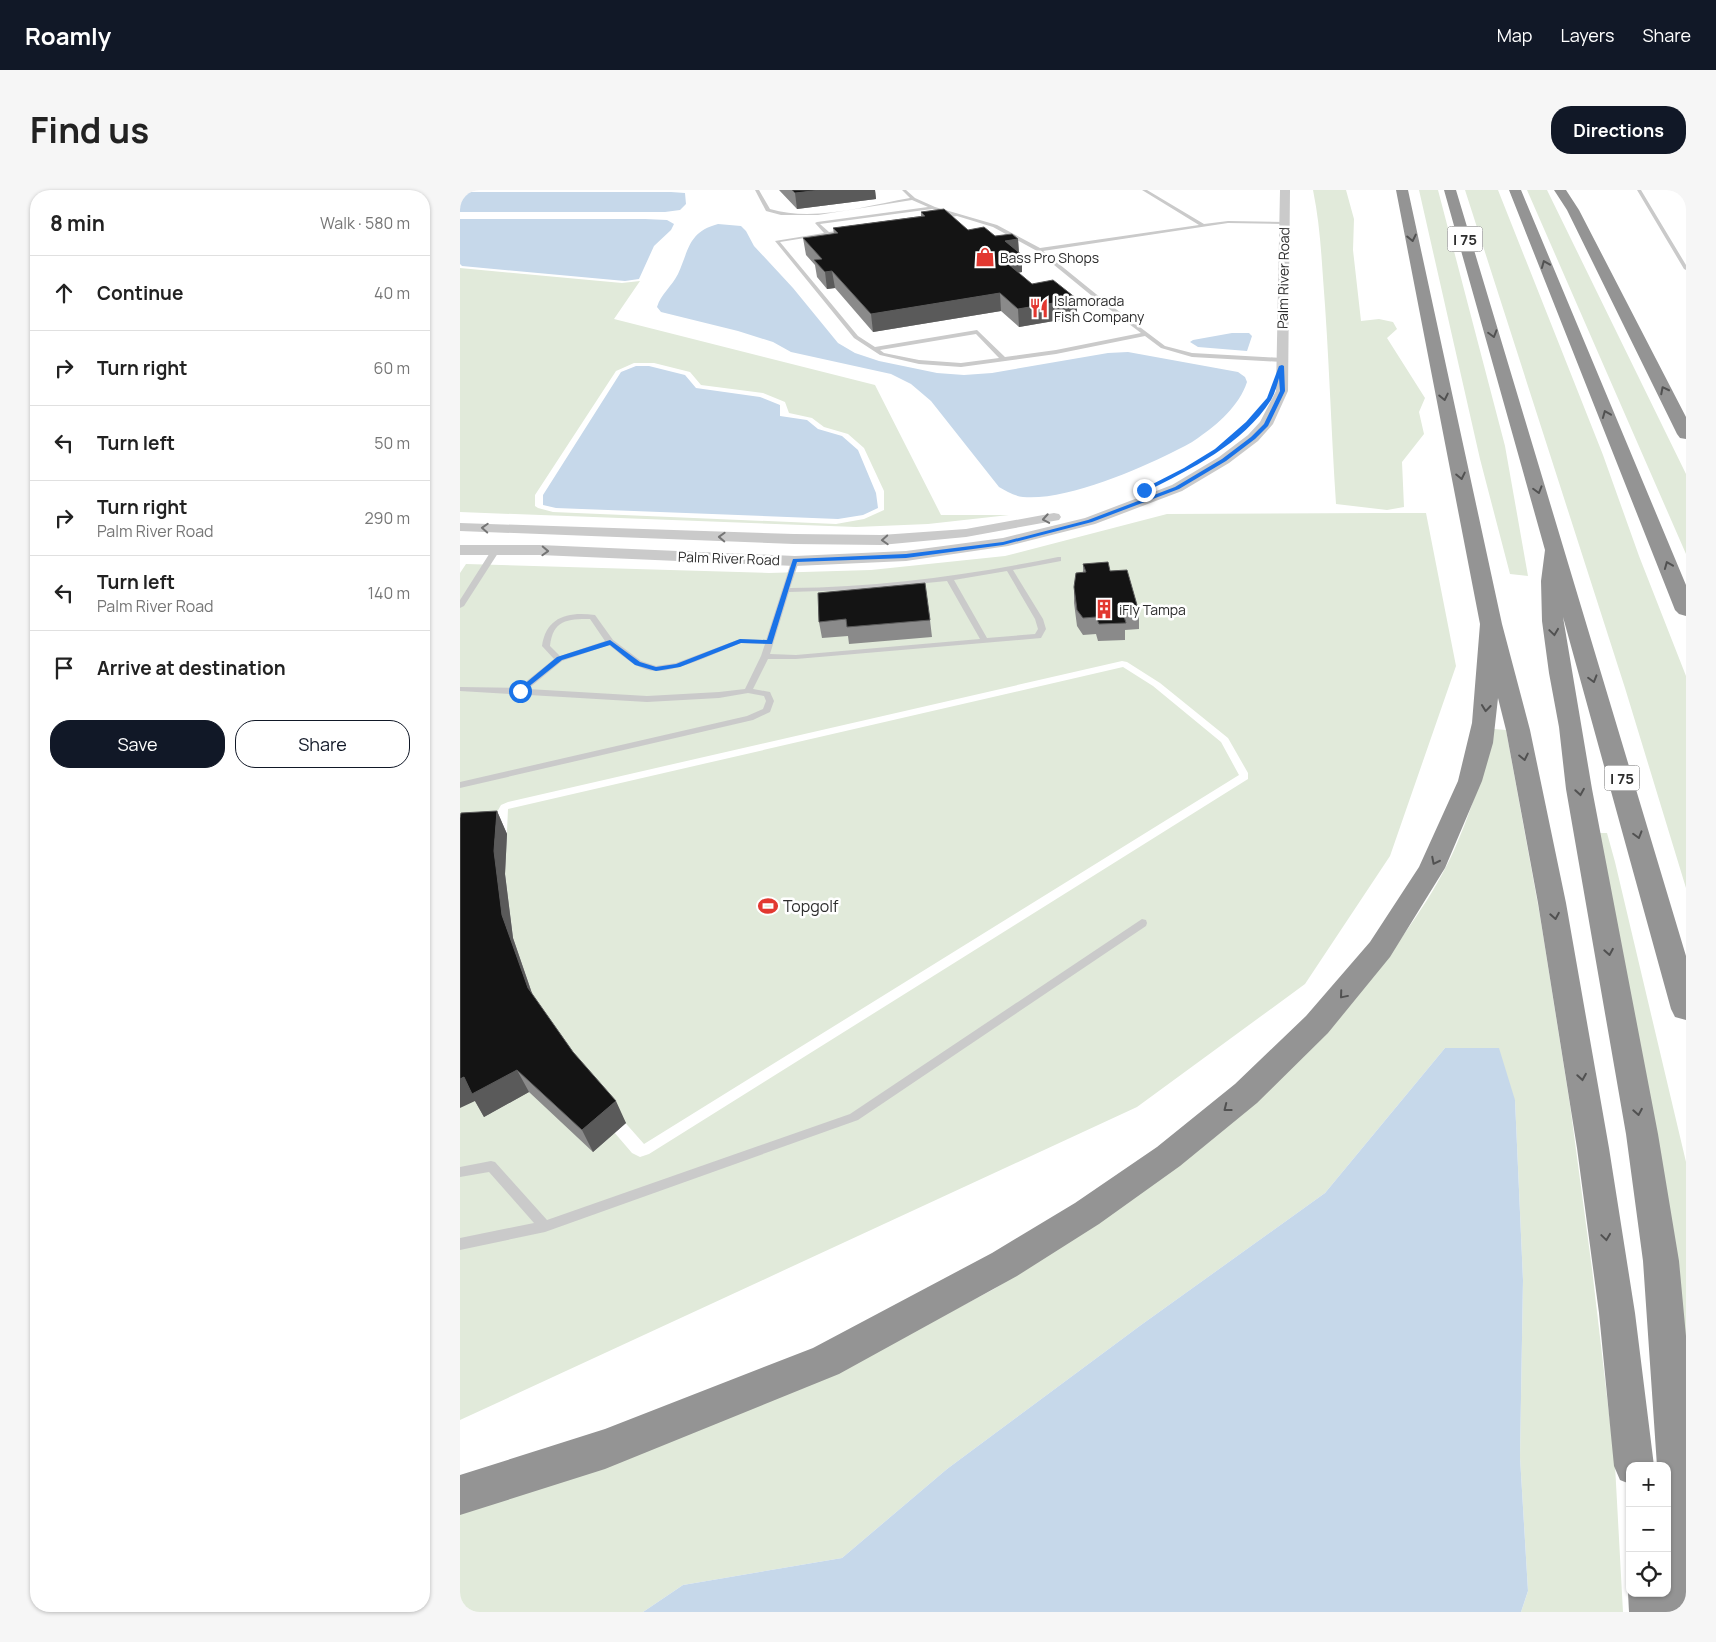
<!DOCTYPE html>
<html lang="en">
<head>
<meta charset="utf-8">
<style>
  body { margin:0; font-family:Manrope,sans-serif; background:#f6f6f6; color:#222 }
  .controls { position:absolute; right:15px; bottom:15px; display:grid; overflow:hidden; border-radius:10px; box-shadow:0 1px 4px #0004 }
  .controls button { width:45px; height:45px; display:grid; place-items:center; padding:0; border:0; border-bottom:1px solid #e0e0e0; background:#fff; color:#222; font:25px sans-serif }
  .stop { position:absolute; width:15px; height:15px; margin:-11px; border:4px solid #1a73e8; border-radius:50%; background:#fff }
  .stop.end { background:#1a73e8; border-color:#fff; box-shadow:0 1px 5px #0008 }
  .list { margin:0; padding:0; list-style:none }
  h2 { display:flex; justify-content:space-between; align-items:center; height:65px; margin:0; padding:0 20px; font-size:21px }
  h2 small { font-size:16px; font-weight:400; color:#767676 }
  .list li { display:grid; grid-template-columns:32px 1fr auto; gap:15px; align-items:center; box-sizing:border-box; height:75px; padding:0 20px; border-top:1px solid #e0e0e0 }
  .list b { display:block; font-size:19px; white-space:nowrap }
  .list p { margin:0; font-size:16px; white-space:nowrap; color:#767676 }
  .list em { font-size:16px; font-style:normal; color:#767676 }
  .actions { display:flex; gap:10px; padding:15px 20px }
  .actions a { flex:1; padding:11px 0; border:1px solid #111827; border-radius:20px; text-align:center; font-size:18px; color:#111827 }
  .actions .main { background:#111827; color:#fff }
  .icon { flex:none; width:28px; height:28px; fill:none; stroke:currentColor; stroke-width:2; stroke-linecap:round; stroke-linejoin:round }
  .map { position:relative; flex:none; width:1226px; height:1422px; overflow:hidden; border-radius:20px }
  header { display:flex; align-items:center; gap:30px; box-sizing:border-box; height:70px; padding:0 25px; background:#111827; color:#fff }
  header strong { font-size:24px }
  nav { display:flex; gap:28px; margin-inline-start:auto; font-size:18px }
  .intro { display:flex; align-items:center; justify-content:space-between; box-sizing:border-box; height:120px; padding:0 30px }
  h1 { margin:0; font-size:35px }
  .button { padding:12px 22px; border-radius:20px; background:#111827; color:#fff; font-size:18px; font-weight:700 }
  main { display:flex; gap:30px; padding:0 30px }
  aside { flex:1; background:#fff; border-radius:20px; box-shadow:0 1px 4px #0004 }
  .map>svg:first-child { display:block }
  .green { fill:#e1eada; fill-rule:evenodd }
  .water { fill:#c6d8ea }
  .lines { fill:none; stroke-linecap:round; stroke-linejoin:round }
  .service { fill:#cacaca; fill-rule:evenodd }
  .minor { fill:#cacaca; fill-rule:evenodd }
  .motorway { fill:#949494; fill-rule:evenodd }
  .wall { fill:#8a8a8a }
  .shaded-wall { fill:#5a5a5a }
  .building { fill:#141414; stroke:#5a5a5a }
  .oneway { stroke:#515151 }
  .oneway2 { stroke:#747474 }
  .route { fill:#1a73e8 }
  .labels { text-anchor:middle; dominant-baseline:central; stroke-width:5; stroke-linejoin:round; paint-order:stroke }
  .far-poi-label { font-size:14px; fill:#2d2d2d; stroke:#fff; text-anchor:start }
  .far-street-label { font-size:14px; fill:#2d2d2d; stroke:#fff }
  .shield { fill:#fff; stroke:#6c6c6c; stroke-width:1 }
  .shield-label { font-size:15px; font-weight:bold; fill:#2d2d2d }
  .poi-label { font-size:16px; fill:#2d2d2d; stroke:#fff; text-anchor:start }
</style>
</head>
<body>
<header>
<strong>Roamly</strong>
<nav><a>Map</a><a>Layers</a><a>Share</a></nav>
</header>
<div class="intro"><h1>Find us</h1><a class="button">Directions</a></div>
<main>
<aside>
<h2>8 min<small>Walk · 580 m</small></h2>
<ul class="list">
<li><svg class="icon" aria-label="ahead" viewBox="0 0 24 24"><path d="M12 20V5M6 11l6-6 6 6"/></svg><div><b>Continue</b></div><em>40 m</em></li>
<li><svg class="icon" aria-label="right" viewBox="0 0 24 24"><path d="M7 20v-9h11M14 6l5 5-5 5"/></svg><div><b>Turn right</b></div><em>60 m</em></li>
<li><svg class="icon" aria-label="left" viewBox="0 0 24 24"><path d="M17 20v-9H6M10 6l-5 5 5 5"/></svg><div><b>Turn left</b></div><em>50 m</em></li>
<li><svg class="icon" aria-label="right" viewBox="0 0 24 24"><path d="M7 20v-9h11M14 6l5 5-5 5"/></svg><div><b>Turn right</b><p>Palm River Road</p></div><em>290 m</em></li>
<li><svg class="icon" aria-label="left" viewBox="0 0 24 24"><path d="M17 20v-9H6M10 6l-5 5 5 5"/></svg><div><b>Turn left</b><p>Palm River Road</p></div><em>140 m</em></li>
<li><svg class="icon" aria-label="arrive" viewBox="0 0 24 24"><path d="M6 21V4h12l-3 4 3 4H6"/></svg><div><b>Arrive at destination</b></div></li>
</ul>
<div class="actions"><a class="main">Save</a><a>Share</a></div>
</aside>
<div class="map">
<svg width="1226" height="1422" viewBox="0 0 1226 1422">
  <rect width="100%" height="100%" fill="#fff"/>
  <!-- green -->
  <path class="green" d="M853,0H886L894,29L893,60L901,131L919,129L933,132L937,139L927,148L965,208L959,222L964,244L942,272L944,317L927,320L876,314C871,238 869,163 863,88C861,58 859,29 853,0Z
    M959,0H978L1045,256L1068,386L1050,384L1020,269Z
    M1005,0H1038L1143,265L1179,366L1226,486V698L1165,498Z
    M1067,0H1087L1226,284V364Z
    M0,78L162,93L180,91L154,129L415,195L481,325H549L468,334L396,337L0,322ZM174,173H194L230,182L241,195L303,203L325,212L329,223L352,228L364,237L388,244L404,258L424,301V320L404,329L376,334L93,322L78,318L75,316V305L156,181Z
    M920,323H966L996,476L930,666L845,794L677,917L0,1230V383L6,374L309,383L411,380L545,366L707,324ZM662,471L667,472L700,493L768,548L788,583V589L189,964L180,967L172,963L111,892L66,827L33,687L37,622L41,615L48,612Z
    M663,477L693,496L761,552L779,585L184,954L123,885L78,821L53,748L45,684L48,619Z
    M1034,539L1046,540L1080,726L1110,915L1132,1079L1155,1275L1163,1422H1061L1068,1401L1060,1267L1063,1090L1055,910L985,858L865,1003L681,1135L487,1279L382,1368L223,1395L183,1422H0V1321L390,1175L534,1099L616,1047L909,792C940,750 974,706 995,658C1012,619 1024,580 1034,539Z
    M1139,643H1147L1155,672L1226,972V1182Z"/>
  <!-- water -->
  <path class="water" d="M0,2H211L225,3L226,14L220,20L205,22H0Z
    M0,29H185L207,30L214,34L211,40L194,56L179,89L165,91L2,76L0,74Z
    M258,34L281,36L286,41L294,56L333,98L378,153L395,163L419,171L477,183L504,185L532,183L648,163L668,162L778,182L785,187L787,192C779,216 758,234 738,248C730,254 720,258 711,263C675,281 604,311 563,307C554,306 546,301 539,297L471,211L451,194L431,184L331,162L313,152L278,141L201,122L197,117C201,104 212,96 218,84C229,60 228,42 258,34Z
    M772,143H789L792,146L787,161L738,157L730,152L733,150Z
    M176,176H189L225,185L236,198L300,207L320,215V226L347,230L358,239L382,246L398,260L416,303L418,318L403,325L378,329L96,318L83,315V305L161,182Z
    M985,858H1039L1055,910L1063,1090L1060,1267L1068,1401L1061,1422H183L223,1395L382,1368L487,1279L681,1135L865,1003Z"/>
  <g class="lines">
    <!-- service -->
    <path class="service" d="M295,0H299L310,19C354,32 405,16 450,8L442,0H446L455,8L475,17L537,35L580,58L739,35L682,0H687L744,34L768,31L826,32L824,34L768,33L583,61L636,104L705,156L732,163L822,168L825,170L822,172L732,167L701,158L685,146L596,164L501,177L459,174L420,165L394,148L315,51L364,43L355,33L357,32L468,17L452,10L358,25H321L306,21ZM472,19L491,25L477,27V29L497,26L533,37L577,61L632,106L681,143L596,160L545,167L517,140L415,157L398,146L320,52L388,41L386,40L369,42L360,34ZM516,144L539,168L501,173L459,170L424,163L420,160Z
      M1177,0H1181L1226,75V80L1224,79Z
      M33,358L40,360L4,416L0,418V410Z
      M598,367H601V371L553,380L583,429L586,439L581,448L336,469H308L293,499L310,502L314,511L310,522L293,530L0,598V592L287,526L303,519L306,511L304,506L288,503L259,508L187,512L0,501V497L58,498L94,469L82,456C86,427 108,421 135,425L153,450L181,471L196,476L216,473L280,449L306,450L332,369L339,371L330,398C422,397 509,385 598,367ZM547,381L575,429L578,439L575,444L527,448L494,390ZM487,391L520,449L336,465L310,464L329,402L394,400ZM130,429L145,451L100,466L90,456C93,430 107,429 130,429ZM281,453L305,454L301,466L285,499L259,502L187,506L68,499L102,471L149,455C162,465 178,481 196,481C217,482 260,461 281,453Z
      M682,729L686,730L687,733L686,736L398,930L85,1042L0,1060V1048L74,1033L29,982L0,987V977L31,971L35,972L87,1030L390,924Z"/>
    <!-- minor -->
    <path class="minor" d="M820,0H830L828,201L813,234L798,251L769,273L722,301L635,334L548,356L446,371L335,376L80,365H0V355H80L335,366L446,361L543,348L625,328L712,295L759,267L788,245L800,232L816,201Z
      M594,323L599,324L601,327L599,330L506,347L421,355L334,354L0,341V333L334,344L421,345L506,339Z"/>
    <!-- motorway -->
    <path class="motorway" d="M936,0H948L1042,434L1070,540L1106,713L1149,958L1175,1123L1194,1276H1170V1294L1160,1290L1154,1276L1139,1123L1117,958L1078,713L1046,540L1038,508L1033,553L1022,591L985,678L930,767L868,843L797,913L720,976L639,1034L557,1086L379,1184L145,1279L0,1325V1285L145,1239L353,1158L532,1063L615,1013L697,957L775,894L846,826L910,752L959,677L998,591L1012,533L1020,434Z
      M984,0H996L1226,766V830L1215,827L1211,819L1103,427L1132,599L1198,944L1219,1071L1226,1146V1422H1169L1168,1403L1170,1398V1403H1207V1276H1197L1183,1071L1166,944L1106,599L1099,537L1089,483L1082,431L1081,391L1085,360Z
      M1049,0H1061L1226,395V426L1219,424L1215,420Z
      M1094,0H1106L1119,20L1226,227V249L1220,248L1217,244L1107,20Z"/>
  </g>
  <!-- wall -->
  <path class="wall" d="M319,0H415L416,9L337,19Z
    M461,22L508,40L535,46L558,49L559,62L562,65V82L558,83L572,94L617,109V127L559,137L541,121L413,142L375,98L367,99L357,87L355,75L346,65L343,48L374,44L373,38L461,26Z
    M623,374L650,381L679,422V439L665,440V450L638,451L636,444L623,445L617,436L614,413V397L623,382Z
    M358,403L470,430L472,447L389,454L388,446L362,448L359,432Z
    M37,621L47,644L45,684L53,748L73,806L113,862L166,933L133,962L69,902L24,927L15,911Z"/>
  <!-- shaded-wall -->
  <path class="shaded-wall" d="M361,0H415L416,9L337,19L335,3Z
    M558,49L559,65H562V82L541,85V68L545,51Z
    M372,81L375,98L367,99L365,82Z
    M540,103L541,121L413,142L411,124Z
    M617,109V127L559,137L558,119Z
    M37,621L47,644L45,684L53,748L78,821L68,798L42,725L34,661Z
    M57,880L69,902L24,927L15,911L0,918V889L4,887Z
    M156,911L166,933L133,962L122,940Z"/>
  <!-- building -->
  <path class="building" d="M332,0H361L335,3Z
    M484,19L508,40L524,37L535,46L552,44L558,49L545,51L562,65L541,68L572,94L593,90L617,109L558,119L540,103L411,124L372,81L365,82L354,70L362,69L343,48L378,43L373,38L465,26L461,22Z
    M648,372L650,381L667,380L679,422L663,423L666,433L639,434L636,427L623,428L617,420L614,397L616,383L626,382L623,374Z
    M465,393L470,430L387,437L386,429L359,432L358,403Z
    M37,621L34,661L42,725L68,798L113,862L156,911L122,940L57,880L12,904L4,887L0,889V628L1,623Z"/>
  <!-- one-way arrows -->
  <defs><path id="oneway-chevron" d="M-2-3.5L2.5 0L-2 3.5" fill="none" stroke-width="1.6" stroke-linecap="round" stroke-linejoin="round" transform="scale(1.25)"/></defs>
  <g class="oneway">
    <use href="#oneway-chevron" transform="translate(952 48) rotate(78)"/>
    <use href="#oneway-chevron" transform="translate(1085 74) rotate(-112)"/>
    <use href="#oneway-chevron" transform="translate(1033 144) rotate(74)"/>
    <use href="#oneway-chevron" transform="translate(1204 200) rotate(-117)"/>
    <use href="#oneway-chevron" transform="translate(984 207) rotate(78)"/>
    <use href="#oneway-chevron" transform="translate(1146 224) rotate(-112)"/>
    <use href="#oneway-chevron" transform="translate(1001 286) rotate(78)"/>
    <use href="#oneway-chevron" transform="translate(1078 300) rotate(74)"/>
    <use href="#oneway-chevron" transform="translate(1208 375) rotate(-112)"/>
    <use href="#oneway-chevron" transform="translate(1094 442) rotate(82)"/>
    <use href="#oneway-chevron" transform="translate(1133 489) rotate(74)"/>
    <use href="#oneway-chevron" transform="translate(1026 518) rotate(96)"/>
    <use href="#oneway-chevron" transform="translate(1064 567) rotate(78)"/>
    <use href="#oneway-chevron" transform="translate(1120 602) rotate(81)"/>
    <use href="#oneway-chevron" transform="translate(1178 645) rotate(74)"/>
    <use href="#oneway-chevron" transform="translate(975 671) rotate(117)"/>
    <use href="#oneway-chevron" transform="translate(1095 726) rotate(80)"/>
    <use href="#oneway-chevron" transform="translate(1149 762) rotate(80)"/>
    <use href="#oneway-chevron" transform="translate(883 805) rotate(130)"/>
    <use href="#oneway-chevron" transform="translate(1122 887) rotate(81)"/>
    <use href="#oneway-chevron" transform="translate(767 918) rotate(142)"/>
    <use href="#oneway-chevron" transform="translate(1178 922) rotate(80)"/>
    <use href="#oneway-chevron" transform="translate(1146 1047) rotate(82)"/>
  </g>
  <g class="oneway2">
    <use href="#oneway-chevron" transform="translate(586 329) rotate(170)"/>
    <use href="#oneway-chevron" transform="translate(25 338) rotate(-177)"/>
    <use href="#oneway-chevron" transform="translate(262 347) rotate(-178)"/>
    <use href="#oneway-chevron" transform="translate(425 350) rotate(177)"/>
    <use href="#oneway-chevron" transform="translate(85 361) rotate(2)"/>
  </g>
  <!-- route -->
  <path class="route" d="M822,175L824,176L825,201L808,236L795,249L766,271L719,299L632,332L543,355L446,368L337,372L312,454L281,453L220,477L196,481L175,475L150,455L102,470L62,502L56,501L97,467L150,450L180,472L196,477L216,474L280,449L307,450L333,369L446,364L543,352L628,330L715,297L762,269L791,247L804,234L820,201L819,188C817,195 815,203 811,210C783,254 731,279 685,302L681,300L724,278L755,259L786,232L807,208L819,176Z"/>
  <!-- icons -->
  <defs>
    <symbol id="shop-bare" viewBox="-9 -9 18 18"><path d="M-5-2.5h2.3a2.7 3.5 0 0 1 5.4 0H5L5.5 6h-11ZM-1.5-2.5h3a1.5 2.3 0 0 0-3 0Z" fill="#e23830" stroke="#fff" stroke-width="2.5" paint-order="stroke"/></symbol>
    <symbol id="restaurant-bare" viewBox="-9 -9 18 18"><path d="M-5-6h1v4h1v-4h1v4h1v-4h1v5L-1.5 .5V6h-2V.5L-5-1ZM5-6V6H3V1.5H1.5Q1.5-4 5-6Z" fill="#e23830" stroke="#fff" stroke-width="2.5" paint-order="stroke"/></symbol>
    <symbol id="building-bare" viewBox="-9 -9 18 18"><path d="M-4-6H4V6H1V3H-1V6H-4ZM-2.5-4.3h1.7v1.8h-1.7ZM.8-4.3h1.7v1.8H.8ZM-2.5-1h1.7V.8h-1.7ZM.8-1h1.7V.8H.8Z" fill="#e23830" stroke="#fff" stroke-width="2.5" paint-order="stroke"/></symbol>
    <symbol id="stadium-bare" viewBox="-9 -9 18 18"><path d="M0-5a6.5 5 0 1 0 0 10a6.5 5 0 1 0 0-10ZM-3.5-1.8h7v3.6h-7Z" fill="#e23830" stroke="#fff" stroke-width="2.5" paint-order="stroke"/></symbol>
  </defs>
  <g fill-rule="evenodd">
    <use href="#shop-bare" x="511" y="53" width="28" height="28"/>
    <use href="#restaurant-bare" x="565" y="104" width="28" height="28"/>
    <use href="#building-bare" x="630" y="405" width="28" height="28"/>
    <use href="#stadium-bare" x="294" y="702" width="28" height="28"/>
  </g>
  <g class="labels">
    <!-- far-poi labels -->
    <g class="far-poi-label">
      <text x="540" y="67">Bass Pro Shops</text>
      <text x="594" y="110">Islamorada<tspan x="594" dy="16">Fish Company</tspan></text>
      <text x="659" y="419">iFly Tampa</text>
    </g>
    <!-- far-street labels -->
    <g class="far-street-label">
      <text transform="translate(823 88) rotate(-89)">Palm River Road</text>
      <text transform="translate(269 368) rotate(2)">Palm River Road</text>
    </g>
    <!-- shield labels -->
    <g class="shield">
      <rect x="987.5" y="36.5" width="35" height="25" rx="4"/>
      <rect x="1144.5" y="575.5" width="35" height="25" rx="4"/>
    </g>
    <g class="shield-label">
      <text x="1005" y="49">I 75</text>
      <text x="1162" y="588">I 75</text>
    </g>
    <!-- poi labels -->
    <g class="poi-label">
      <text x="323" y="716">Topgolf</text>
    </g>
  </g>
</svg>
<div class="controls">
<button>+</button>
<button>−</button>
<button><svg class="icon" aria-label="locate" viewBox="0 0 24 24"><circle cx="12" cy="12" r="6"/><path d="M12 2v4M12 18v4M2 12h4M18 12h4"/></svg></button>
</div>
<div class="stop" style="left:60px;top:501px"></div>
<div class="stop end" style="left:684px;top:300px"></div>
</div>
</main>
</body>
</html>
